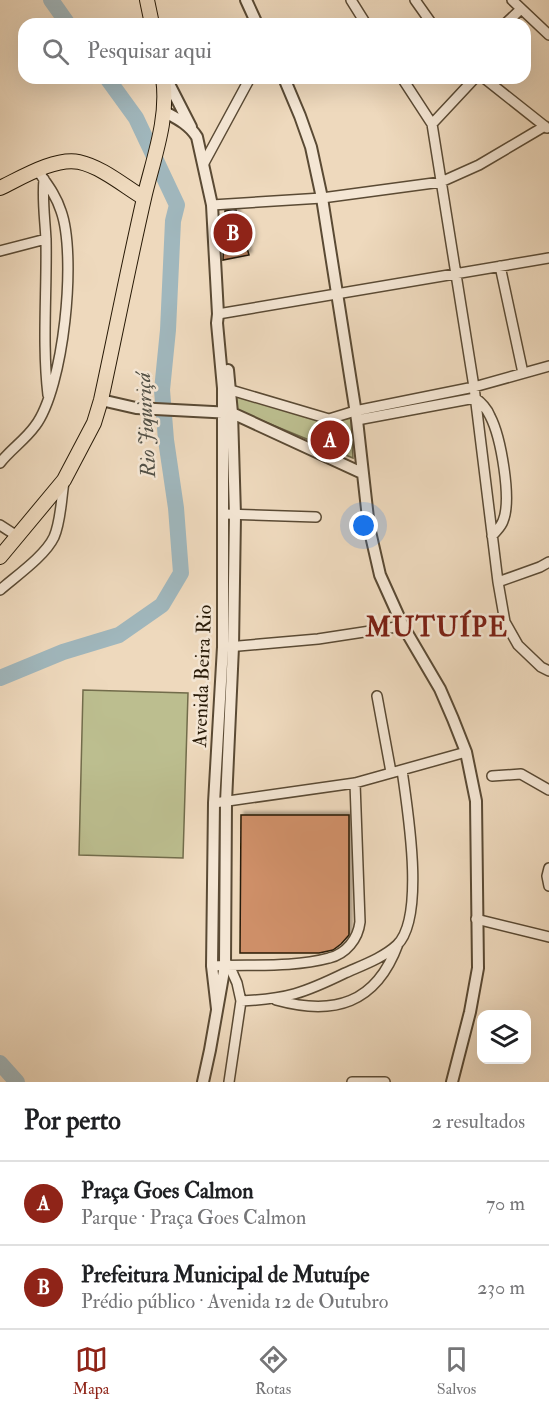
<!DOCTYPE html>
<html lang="pt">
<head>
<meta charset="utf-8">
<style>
  body { margin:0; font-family:"IM FELL Double Pica",serif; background:#f6f6f6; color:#202124 }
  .controls { position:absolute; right:18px; bottom:18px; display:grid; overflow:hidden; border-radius:12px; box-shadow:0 6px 24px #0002 }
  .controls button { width:54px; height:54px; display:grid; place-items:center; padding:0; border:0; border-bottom:2px solid #e0e0e0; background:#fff; color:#202124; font:30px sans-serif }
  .you { position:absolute; left:364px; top:526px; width:21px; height:21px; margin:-15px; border:4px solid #fff; border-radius:50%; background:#1a73e8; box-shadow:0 0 0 9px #1a73e833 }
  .badge { display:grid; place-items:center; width:39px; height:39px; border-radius:50%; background:#8f2418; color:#fff; font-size:20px; font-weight:700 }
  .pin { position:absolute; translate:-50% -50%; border:3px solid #fff; box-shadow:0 2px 6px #0006 }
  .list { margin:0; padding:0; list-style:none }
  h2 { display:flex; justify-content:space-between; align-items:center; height:78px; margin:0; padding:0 24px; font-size:26px }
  h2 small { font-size:20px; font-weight:400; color:#757577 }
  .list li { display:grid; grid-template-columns:39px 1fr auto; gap:18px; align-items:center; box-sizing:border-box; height:84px; padding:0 24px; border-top:2px solid #e0e0e0 }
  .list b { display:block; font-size:22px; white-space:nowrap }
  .list p { margin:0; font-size:20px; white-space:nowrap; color:#757577 }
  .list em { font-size:20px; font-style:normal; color:#757577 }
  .icon { flex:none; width:33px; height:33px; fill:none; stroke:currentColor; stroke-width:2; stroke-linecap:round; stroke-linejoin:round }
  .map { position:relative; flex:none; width:549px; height:1082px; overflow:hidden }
  .search { position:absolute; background:#fff; box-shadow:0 6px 24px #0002; left:18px; right:18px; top:18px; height:66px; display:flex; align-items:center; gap:15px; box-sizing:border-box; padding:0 21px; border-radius:18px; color:#757577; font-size:22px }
  .sheet { height:246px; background:#fff }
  nav { display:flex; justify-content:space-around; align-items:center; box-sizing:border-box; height:84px; border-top:2px solid #e0e0e0; background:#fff; font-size:16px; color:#757577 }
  nav a { display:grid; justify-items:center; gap:3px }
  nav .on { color:#8f2418 }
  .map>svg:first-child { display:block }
  .green { fill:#bcbe8f; stroke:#726c4b; stroke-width:1.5 }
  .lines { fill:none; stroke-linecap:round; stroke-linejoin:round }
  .river { stroke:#a0b7bd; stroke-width:16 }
  .building { fill:#ce8f68; stroke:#281a07; stroke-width:1.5; filter:url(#shadow) }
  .minor-casing { stroke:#5a4a34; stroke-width:12 }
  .tertiary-casing { stroke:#5a4a34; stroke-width:14 }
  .primary-casing { stroke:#281a07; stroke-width:16 }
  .minor { stroke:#f4e6d4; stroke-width:9 }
  .tertiary { stroke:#f4e6d4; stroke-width:10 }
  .primary { stroke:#eed9bd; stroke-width:14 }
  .labels { text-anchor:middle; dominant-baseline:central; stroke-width:5; stroke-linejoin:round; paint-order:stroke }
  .street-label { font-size:20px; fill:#281a07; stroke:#f4e6d4 }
  .water-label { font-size:21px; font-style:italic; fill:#525147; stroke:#f4e6d4 }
  .district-label { font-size:26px; font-weight:bold; letter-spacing:1.5px; fill:#7a1f14; stroke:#f4e6d4 }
</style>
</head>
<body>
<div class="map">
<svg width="549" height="1082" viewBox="0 0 549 1082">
  <defs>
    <filter id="shadow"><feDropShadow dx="3" dy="-3" stdDeviation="1.5" flood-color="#0004"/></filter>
  </defs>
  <rect width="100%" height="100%" fill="#eed9bd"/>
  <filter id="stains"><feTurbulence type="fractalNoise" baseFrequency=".00333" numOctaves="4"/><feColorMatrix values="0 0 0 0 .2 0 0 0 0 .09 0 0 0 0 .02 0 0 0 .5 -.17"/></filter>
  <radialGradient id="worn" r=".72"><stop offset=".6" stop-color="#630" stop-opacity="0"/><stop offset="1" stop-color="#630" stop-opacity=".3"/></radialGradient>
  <!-- green -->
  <path class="green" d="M235,393L329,422L351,418L353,458L236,410Z
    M83,690L188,693L183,858L79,855Z"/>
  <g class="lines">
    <!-- river -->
    <path class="river" d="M51,0L68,24
      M0,678L63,652L119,635L162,605L181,573L176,508L166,440L162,390L168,330L173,221L177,205L136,118L107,78
      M0,1063L17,1082"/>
  </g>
  <!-- building -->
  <path class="building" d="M236,210L249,255L223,260L225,211Z
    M241,815H349V935L341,944L333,950L319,953H240Z"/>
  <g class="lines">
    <defs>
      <path id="minor" d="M351,0L366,24
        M415,0L432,24
        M512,0L549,35
        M505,24L521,9
        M402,78L432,124L474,387L498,582L505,622L518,645L541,667L549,671
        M484,78L547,128
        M432,124L475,78
        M204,163L250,78
        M44,179C42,200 45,219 46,240C47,291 42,344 48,395
        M212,205L322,198L441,182L479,165L545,126
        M0,251L46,239
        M500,266L523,373
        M218,314L549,258
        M224,388L329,419L355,411L474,387L549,366
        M357,420L475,398C482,403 487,409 490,416C501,437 512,500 503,521C501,527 496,531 492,536
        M0,463C10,450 25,440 35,426C64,388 77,255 61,211C56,195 47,184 38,171
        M224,514L316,517
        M0,525L17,536
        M498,582L540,567L549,562
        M0,590C16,576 45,556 54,537C61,521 61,500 64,482
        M227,647L318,639L403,626
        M377,696L391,772
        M492,776L521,774L549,790
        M214,803L355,783L466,752
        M549,868L547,876L549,886
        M476,919L549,937
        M212,966C250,964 292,968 329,958C346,954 358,939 360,922L355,783
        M276,1000C334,1016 376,1004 398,944
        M241,1001C287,999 304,993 345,973C363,965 383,958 397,945C426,917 407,807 402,770
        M229,1082L241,1001L237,983L229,965
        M352,1082H385"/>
      <path id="tertiary" d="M246,0L257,24
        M166,78L191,127
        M284,78L300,116L311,147L322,198L357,420L369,527L380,575L403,626L440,689L453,719L466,752L476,801L478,968L470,1012L452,1082
        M163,111C176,118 189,124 197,137L212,205L218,314L217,323L223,388V647L214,803L212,966L217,1009
        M101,400L136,408L232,413L362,473
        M203,1082L210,1050L225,965L226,802L233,647L235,515L232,413L228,370"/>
      <path id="primary" d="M147,0L152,24
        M0,188C21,178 55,157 79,162C102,167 124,186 144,198
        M0,557L64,480L94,423L101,400C116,331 129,263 145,194C154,157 169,117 163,78"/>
    </defs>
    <!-- minor casing -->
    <use href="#minor" class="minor-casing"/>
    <!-- tertiary casing -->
    <use href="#tertiary" class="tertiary-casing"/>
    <!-- primary casing -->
    <use href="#primary" class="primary-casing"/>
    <!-- minor -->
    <use href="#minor" class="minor"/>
    <!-- tertiary -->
    <use href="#tertiary" class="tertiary"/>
    <!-- primary -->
    <use href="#primary" class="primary"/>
  </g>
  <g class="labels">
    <!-- street labels -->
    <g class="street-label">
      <text transform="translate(202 676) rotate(-88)">Avenida Beira Rio</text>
    </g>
    <!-- water labels -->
    <g class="water-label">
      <text transform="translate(146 425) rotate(-93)">Rio Jiquiriçá</text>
    </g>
    <!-- district labels -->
    <g class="district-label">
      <text x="437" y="628">MUTUÍPE</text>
    </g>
  </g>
  <rect width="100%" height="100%" filter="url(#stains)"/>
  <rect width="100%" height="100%" fill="url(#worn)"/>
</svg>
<div class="controls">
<button><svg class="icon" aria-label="layers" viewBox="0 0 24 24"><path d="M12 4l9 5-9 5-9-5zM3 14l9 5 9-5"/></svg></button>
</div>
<div class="you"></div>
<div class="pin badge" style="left:330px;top:440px">A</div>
<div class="pin badge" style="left:233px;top:233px">B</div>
<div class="search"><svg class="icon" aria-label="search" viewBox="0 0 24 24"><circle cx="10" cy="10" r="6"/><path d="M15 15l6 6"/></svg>Pesquisar aqui</div>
</div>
<section class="sheet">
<h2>Por perto<small>2 resultados</small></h2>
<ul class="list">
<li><span class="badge">A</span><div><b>Praça Goes Calmon</b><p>Parque · Praça Goes Calmon</p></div><em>70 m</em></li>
<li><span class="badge">B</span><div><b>Prefeitura Municipal de Mutuípe</b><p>Prédio público · Avenida 12 de Outubro</p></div><em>230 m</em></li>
</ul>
</section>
<nav>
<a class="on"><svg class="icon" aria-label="map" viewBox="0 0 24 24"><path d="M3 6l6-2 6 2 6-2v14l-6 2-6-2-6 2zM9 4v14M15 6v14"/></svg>Mapa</a>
<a><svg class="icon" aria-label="directions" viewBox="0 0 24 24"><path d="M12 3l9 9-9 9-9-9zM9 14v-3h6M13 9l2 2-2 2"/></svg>Rotas</a>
<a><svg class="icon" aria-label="saved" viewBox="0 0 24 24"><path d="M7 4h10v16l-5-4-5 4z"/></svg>Salvos</a>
</nav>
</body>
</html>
